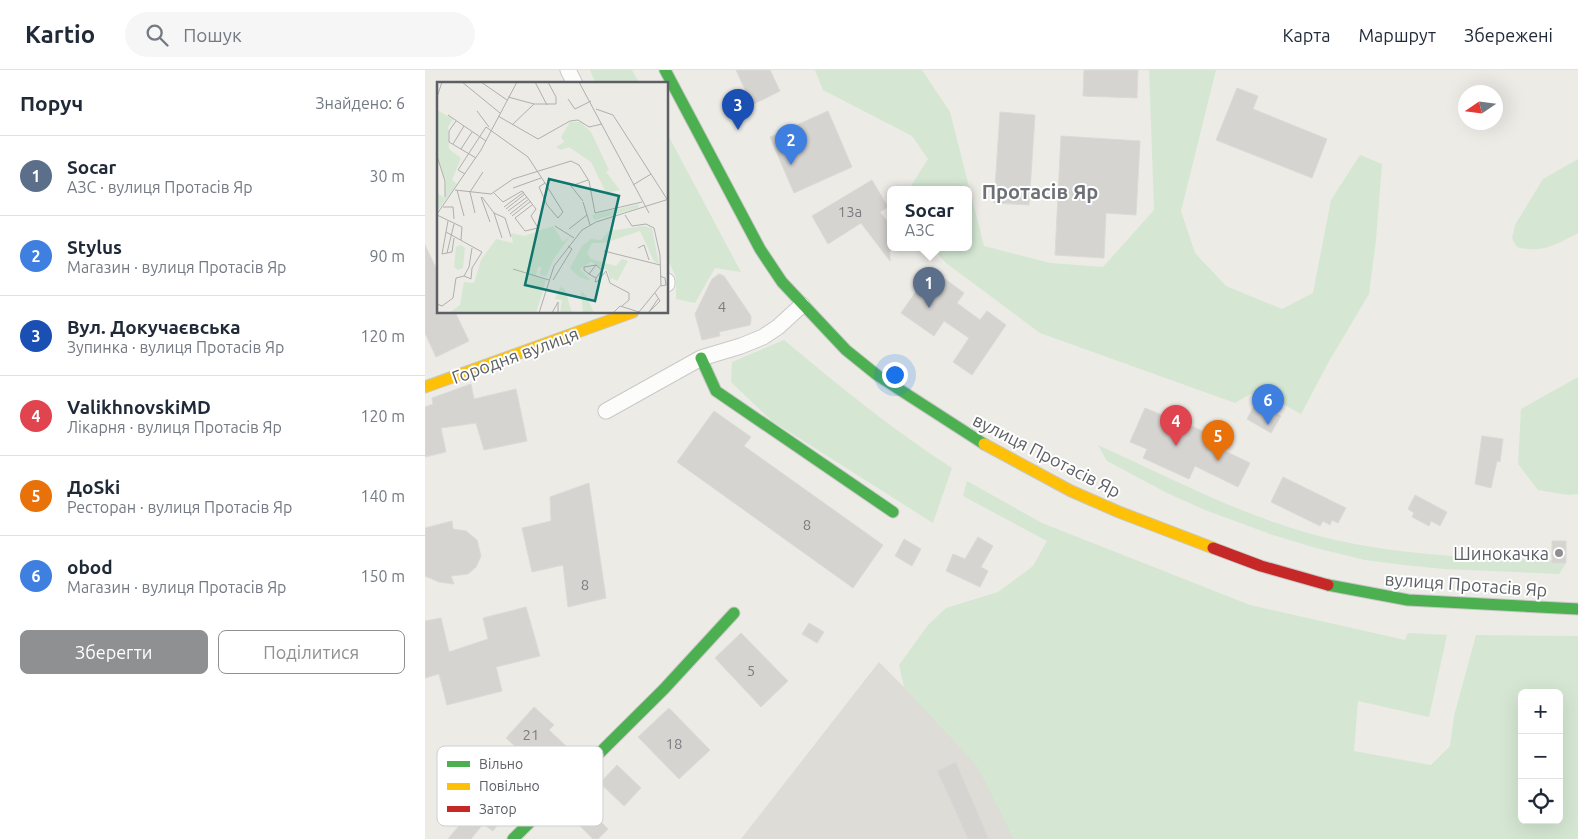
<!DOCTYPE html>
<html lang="uk">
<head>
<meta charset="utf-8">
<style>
  body { margin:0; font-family:Ubuntu,sans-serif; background:#f6f6f7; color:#1f2937 }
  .controls { position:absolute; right:15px; bottom:15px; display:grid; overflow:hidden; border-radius:8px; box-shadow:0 5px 20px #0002 }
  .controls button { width:45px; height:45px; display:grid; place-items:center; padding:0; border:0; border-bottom:1px solid #e0e1e3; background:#fff; color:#1f2937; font:25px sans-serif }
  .compass { position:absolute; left:1033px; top:15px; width:45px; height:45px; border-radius:50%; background:#fff; box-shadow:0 5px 20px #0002; rotate:257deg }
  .you { position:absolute; left:469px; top:304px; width:18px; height:18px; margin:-12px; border:4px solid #fff; border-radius:50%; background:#1a73e8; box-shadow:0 0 0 8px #1a73e833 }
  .badge { display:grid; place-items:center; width:32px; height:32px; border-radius:50%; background:#8e9092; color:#fff; font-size:16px; font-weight:700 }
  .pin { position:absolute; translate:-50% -41px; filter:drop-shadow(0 1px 2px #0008) }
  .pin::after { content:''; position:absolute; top:26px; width:18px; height:15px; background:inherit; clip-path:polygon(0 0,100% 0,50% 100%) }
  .popup { position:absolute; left:462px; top:116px; width:85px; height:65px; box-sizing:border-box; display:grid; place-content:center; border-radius:8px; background:#fff; filter:drop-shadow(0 1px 4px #0005); font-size:16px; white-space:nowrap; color:#747a83 }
  .popup b { font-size:19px; color:#1f2937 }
  .popup::after { content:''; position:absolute; left:50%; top:100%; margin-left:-10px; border:10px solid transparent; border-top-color:#fff }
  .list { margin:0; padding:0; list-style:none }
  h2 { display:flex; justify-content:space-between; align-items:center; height:65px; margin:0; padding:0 20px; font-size:21px }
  h2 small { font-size:16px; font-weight:400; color:#747a83 }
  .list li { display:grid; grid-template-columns:32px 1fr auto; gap:15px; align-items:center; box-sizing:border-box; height:80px; padding:0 20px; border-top:1px solid #e0e1e3 }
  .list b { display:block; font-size:19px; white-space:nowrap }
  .list p { margin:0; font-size:16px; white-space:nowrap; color:#747a83 }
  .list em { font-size:16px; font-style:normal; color:#747a83 }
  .actions { display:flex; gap:10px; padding:15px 20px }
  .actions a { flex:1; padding:11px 0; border:1px solid #8e9092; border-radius:8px; text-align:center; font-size:18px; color:#8e9092 }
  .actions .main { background:#8e9092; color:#fff }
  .icon { flex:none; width:28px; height:28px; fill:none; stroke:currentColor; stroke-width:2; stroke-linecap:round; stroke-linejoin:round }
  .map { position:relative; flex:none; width:1153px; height:769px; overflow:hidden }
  header { display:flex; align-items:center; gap:30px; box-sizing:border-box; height:70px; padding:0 25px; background:#fff; border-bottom:1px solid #e0e1e3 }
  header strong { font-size:24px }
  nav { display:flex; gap:28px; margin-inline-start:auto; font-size:18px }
  .search { width:350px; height:45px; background:#f6f6f7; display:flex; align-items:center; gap:12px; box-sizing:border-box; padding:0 18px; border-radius:28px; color:#747a83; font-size:19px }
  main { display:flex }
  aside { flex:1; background:#fff }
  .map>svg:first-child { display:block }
  .industrial { fill:#dddcd7 }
  .green { fill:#d5e7d3; fill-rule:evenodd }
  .building { fill:#d5d4d1; stroke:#dbdad6 }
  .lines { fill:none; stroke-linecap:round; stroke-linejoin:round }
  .street-casing { stroke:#c8c9c8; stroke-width:17 }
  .fast-casing { stroke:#c7c8c6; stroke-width:13 }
  .slow-casing { stroke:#c7c8c6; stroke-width:13 }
  .jam-casing { stroke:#c7c8c6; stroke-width:13 }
  .street { stroke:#fcfcfb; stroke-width:15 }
  .fast { stroke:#4caf50; stroke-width:11 }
  .slow { stroke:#ffc107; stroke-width:11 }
  .jam { stroke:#c62828; stroke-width:11 }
  .poi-dot { fill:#8e9092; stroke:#fff; stroke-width:2 }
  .labels { text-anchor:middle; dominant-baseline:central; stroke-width:4; stroke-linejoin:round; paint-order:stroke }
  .number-label { font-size:15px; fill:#7b7d80 }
  .street-label { font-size:18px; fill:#5c5f64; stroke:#fff }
  .poi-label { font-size:18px; fill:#5c5f64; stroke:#fff; text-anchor:end }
  .quarter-label { font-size:20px; font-weight:bold; fill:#6d7176; stroke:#fff }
  .inset-road { fill:none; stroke:#aeafae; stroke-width:1 }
  .view { fill:#0f766e; fill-opacity:0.15; stroke:#0f766e; stroke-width:2.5 }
  .inset-edge { fill:none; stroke:#5c5f64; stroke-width:2.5 }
  .key { fill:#fff; stroke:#cecfd0; stroke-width:1 }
  .key-label { font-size:14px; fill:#5c5f64 }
</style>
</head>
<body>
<header>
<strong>Kartio</strong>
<div class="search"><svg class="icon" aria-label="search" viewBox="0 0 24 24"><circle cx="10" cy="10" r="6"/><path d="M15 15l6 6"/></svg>Пошук</div>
<nav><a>Карта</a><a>Маршрут</a><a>Збережені</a></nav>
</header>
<main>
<aside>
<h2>Поруч<small>Знайдено: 6</small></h2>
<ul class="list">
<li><span class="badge" style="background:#5c6f8a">1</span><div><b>Socar</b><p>АЗС · вулиця Протасів Яр</p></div><em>30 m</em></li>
<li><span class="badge" style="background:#3f7fe0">2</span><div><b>Stylus</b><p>Магазин · вулиця Протасів Яр</p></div><em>90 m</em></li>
<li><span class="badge" style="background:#1a4fb4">3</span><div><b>Вул. Докучаєвська</b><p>Зупинка · вулиця Протасів Яр</p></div><em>120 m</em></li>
<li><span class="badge" style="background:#e0444e">4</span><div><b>ValikhnovskiMD</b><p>Лікарня · вулиця Протасів Яр</p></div><em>120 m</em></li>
<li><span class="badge" style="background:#e8710a">5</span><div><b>ДоSki</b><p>Ресторан · вулиця Протасів Яр</p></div><em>140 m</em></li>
<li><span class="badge" style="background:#3f7fe0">6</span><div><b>obod</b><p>Магазин · вулиця Протасів Яр</p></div><em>150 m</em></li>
</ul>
<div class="actions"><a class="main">Зберегти</a><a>Поділитися</a></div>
</aside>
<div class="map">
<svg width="1153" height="769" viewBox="0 0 1153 769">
  <rect width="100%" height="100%" fill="#ecebe6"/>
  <!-- industrial -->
  <path class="industrial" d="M454,592L553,692L589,769H316Z"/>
  <!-- green -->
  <path class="green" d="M165,0H207L215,14H171Z
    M390,0H497L525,42L559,176L625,193L678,197L729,140L724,0H791L756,141L770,183L801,216L857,239L888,223L906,130L935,85L957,94L951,170L944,224L903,293L876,344L832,320L810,333L615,263L521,193L507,177H543V119H484L503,89L487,66L398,20Z
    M243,65L316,202L290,198L270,233L251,229V208L243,189Z
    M1153,89V163C1132,174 1116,184 1092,177L1087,168L1090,155L1118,109Z
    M359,270C413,315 468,360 527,398L508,453L347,351L306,312L307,292Z
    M1153,307V424L1143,425L1113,420L1093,394L1096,339Z
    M673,375C741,406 808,441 879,462C960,485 1044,488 1127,490V493H1141L1134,504L1019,499L979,495L940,490L891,478L848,465L780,440L742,423L682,391Z
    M542,411L617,453L825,535L980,570L983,563L1022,565L1004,647L933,631L929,681L1006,695L1025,676L1029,646L1051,565L1153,566V769H589L552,696L479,617L474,595L503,555L521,538L573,522L608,496L622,471L538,426ZM1097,623H1134V750H1097Z"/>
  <!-- building -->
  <path class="building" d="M311,0H345L355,21L327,35Z
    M659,0H713L712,28L658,26Z
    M812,18L833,26L828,39L902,69L887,108L791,70Z
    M403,41L427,97L369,123L345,67Z
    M575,42L610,45L604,135L569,133Z
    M636,66L715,71L711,145L681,143L679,188L630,185Z
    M447,110L463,137L455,142L465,155V191L436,153L403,174L387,146Z
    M0,175L14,204V242H30L44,271L11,287L0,263Z
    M294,204L299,206L326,246V250L325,255L294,262L295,266L277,270L270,244L287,209Z
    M501,207L515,217L520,209L539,223L532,233L555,250L562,241L581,255L547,305L528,292L544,268L519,251L509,266L476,243Z
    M46,314L49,329L91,319L102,371L59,380L51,353L16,358L21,382L0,387V337L8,334L7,328Z
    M831,332L856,346L846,363L822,349Z
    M720,338L737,345L738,343L784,364L781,372L825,393L813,417L770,396L764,409L718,388L722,379L705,372Z
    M289,341L326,367L319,376L458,475L428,518L252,392Z
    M1057,366L1078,369L1075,392L1072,391L1066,418L1050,414Z
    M858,407L921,438L913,453L907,450L905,455L898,451L895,456L846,432Z
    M164,413L181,528L143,537L138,495L107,502L97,458L126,451L125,427Z
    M990,425L1022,442L1015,456L1006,451L1004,456L987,447L989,443L983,439Z
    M27,451L28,459L41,461L52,470L56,486L51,497L43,504L26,506L29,514L14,512L0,506V458Z
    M553,467L568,476L556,497L563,501L555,517L521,501L528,484L540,489Z
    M479,469L496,479L487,496L470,486Z
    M1127,471H1141V493H1127Z
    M101,537L115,586L71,597L77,621L22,635L14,604L0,608V551L16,548L24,582L63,569L58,548Z
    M384,553L399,562L392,573L377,564Z
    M316,563L363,611L336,637L290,588Z
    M109,637L129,655L124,660L141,676L115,704L118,707L109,718L102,713L97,720L81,707L86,701L79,696L93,679L81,668Z
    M244,638L285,680L254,709L213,667Z
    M531,692L564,769H543L512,701Z
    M192,695L216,718L199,736L175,713Z
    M150,725L183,759L173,769H168L137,738Z
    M56,729L78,748L68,761L58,754L46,769H23Z"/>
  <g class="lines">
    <defs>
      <path id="street" d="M143,0L150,14
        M242,211V214
        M181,341L276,288L316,276L338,267L353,257L377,235"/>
      <path id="fast" d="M240,0L335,179L357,212L421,280L452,305L559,374
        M276,288L291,321L468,442
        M903,515L983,530L1153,539
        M88,769L239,619L309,543"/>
      <path id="slow" d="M0,317L208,242
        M559,374L646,421L694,442L788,478"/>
      <path id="jam" d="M788,478L836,496L903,515"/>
    </defs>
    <!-- street casing -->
    <use href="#street" class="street-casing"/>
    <!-- fast casing -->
    <use href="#fast" class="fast-casing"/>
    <!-- slow casing -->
    <use href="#slow" class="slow-casing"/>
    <!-- jam casing -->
    <use href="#jam" class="jam-casing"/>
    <!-- street -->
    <use href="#street" class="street"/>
    <!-- fast -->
    <use href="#fast" class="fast"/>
    <!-- slow -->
    <use href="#slow" class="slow"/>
    <!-- jam -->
    <use href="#jam" class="jam"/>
  </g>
  <!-- markers -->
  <circle class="poi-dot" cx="1134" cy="483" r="5"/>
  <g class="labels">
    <!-- number labels -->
    <g class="number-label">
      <text x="425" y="141">13а</text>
      <text x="297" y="236">4</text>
      <text x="382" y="454">8</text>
      <text x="160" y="514">8</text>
      <text x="326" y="600">5</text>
      <text x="106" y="664">21</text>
      <text x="249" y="673">18</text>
    </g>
    <!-- street labels -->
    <g class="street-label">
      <text transform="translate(90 285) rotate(-20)">Городня вулиця</text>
      <text transform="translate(622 385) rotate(27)">вулиця Протасів Яр</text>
      <text transform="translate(1041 514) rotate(4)">вулиця Протасів Яр</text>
    </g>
    <!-- poi labels -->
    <g class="poi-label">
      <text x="1124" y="483">Шинокачка</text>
    </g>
    <!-- quarter labels -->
    <g class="quarter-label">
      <text x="615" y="121">Протасів Яр</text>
    </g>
  </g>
  <!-- overview -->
  <g transform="translate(12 12)">
    <rect width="231" height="231" fill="#ecebe6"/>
    <path d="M0,28L16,37L11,45L12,67L24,76L15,98L20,102L0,129V111L8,116L9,99L0,74ZM133,40H143L154,50L172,88L169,90L183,108L169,111L154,80L132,65L124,68L119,65L127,60L124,55ZM202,122L201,126L157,138L155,133ZM116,144L126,160L133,154L116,178L109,195L102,192L105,186L101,184L99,193L109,198L99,231H12L23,223L27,200L37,201L44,178L59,157L76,161L74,151L87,154ZM206,144L215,146L222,182L217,179L203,149L168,161H155L150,171L154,177L179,184L185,177L191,179L180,199L175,196L173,198L171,189L154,180L143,187L154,199L142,195L133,186L145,164L154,157L164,158L172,149ZM24,163L28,166L26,186L21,188L17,185L19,165ZM123,205L128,207L135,231H123L125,218L118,217ZM144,209L149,213L157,231H146Z" fill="#d5e7d3"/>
    <path class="inset-road" d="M25,0L63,31M44,0L70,18M98,0L110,23M142,0L212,131M0,15L5,0M71,15L97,22H119V15L111,0M131,17L138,27L154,19M159,27L176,33L230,117M40,29L52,45M11,33L49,59M61,34L101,57L133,39L141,38L152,45L165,42M19,39L12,49V60L39,76M75,43L97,22M16,62L27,44M24,67L35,50M0,74L8,99V115M28,92L21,88L49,45L91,75L108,101L121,122L126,130L121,136L110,123L102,105L108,101M196,103L214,92M76,106L104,96M18,108L54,112L76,97L134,79L142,83L152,99L158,131L205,120M20,108L27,134M57,111L66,120L85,109L99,127L94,134L101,146M44,115L53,140M45,115L57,131L68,136L74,155M146,119L134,104L151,98M146,120L153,143M95,123L78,136L88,149L101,146M6,125H16L17,137M67,125L87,110M69,127L88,112M71,129L90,115M38,131L33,110L46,90M57,131L65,156M0,132L44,68L80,0M73,132L92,117M0,133L25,145L24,158M75,134L94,119M11,139L5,172L15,170L17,156M118,144L137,156M132,147L150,133M9,150L45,170L35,186L34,197L27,194M201,166L207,163L212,178M167,169L223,183M10,171L17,142M159,183L165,188L159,196L152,192ZM76,187L112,198M152,192L147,188V185L159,183M223,194L228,196L229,203L224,204M159,196L158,200L161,199L169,189L173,201L192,211V218L185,224M116,198L135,167L131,164M218,211L223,219L212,230L221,217M0,222L5,224L16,216L19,196L27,194L32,185L35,166M102,231L117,184L145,148L159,140L232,117M115,231L121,220V231M176,231L183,224L202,230L224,203L223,173L217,146L209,142L195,144L188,133"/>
    <path class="view" d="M112,97L182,114L158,219L88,203Z"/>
    <rect width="231" height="231" class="inset-edge"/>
  </g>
  <!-- legend -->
  <rect x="12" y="676" width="166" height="80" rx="8" class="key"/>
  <rect x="22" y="691" width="23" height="6" fill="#4caf50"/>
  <rect x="22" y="713" width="23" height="7" fill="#ffc107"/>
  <rect x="22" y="736" width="23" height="6" fill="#c62828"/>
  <g class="key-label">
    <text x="54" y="699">Вільно</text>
    <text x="54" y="721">Повільно</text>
    <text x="54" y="744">Затор</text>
  </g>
</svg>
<div class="controls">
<button>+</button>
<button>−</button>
<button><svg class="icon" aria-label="locate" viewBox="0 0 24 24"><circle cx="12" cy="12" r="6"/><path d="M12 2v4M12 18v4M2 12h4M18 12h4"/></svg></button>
</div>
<svg class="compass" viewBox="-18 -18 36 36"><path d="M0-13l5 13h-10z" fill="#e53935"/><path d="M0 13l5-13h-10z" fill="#747a83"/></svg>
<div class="you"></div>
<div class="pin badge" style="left:504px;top:238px;background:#5c6f8a">1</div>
<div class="popup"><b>Socar</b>АЗС</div>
<div class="pin badge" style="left:366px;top:95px;background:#3f7fe0">2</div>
<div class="pin badge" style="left:313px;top:60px;background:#1a4fb4">3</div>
<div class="pin badge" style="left:751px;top:376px;background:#e0444e">4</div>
<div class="pin badge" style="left:793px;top:391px;background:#e8710a">5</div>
<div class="pin badge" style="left:843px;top:355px;background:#3f7fe0">6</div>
</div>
</main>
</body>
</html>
